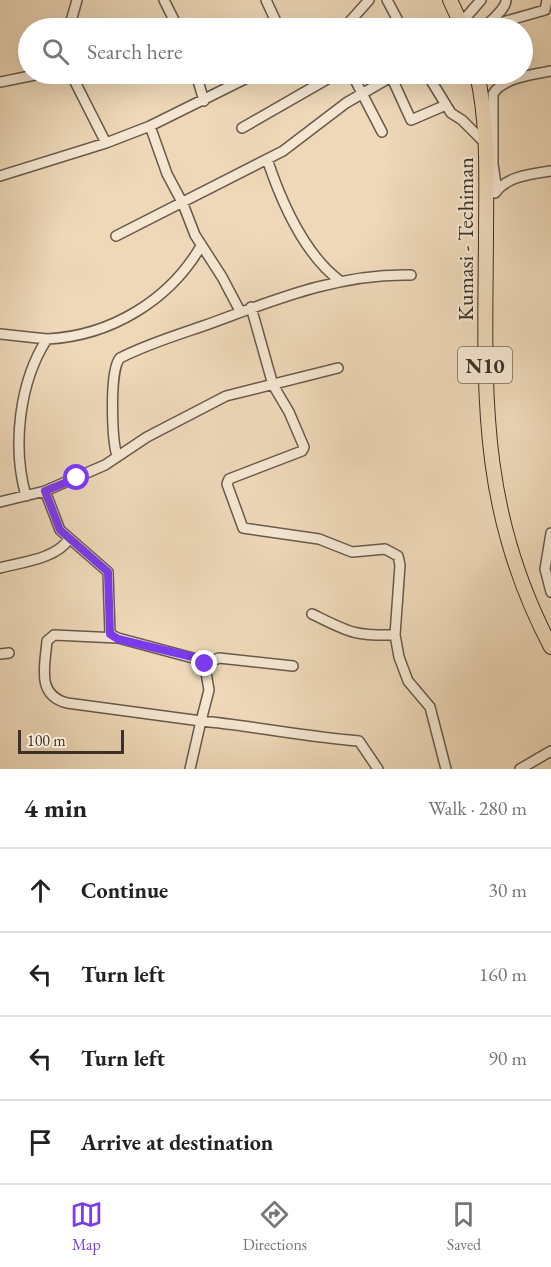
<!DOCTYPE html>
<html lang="en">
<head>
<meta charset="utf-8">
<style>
  body { margin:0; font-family:"EB Garamond",serif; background:#f6f6f6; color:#222 }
  .scale { position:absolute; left:18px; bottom:15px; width:106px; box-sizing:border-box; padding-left:6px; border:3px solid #3c3027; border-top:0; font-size:16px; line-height:21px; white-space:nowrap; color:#3c3027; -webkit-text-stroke:4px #f4e6d1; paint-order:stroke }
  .stop { position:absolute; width:18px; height:18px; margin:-14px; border:4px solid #7c3aed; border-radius:50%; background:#fff }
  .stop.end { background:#7c3aed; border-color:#fff; box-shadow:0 2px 6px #0008 }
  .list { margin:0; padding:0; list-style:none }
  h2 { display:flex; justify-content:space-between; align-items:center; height:78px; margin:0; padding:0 24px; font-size:26px }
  h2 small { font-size:20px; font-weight:400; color:#767676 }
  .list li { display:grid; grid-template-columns:39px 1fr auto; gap:18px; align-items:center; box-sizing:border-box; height:84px; padding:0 24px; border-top:2px solid #e0e0e0 }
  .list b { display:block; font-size:22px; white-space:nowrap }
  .list em { font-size:20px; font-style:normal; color:#767676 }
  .icon { flex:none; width:33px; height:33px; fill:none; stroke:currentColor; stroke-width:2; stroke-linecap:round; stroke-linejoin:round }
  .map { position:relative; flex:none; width:551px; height:769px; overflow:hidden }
  .search { position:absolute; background:#fff; box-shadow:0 6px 24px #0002; left:18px; right:18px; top:18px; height:66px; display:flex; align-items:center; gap:15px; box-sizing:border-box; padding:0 21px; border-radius:33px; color:#767676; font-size:22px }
  .sheet { height:414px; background:#fff }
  nav { display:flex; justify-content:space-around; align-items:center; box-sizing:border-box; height:84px; border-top:2px solid #e0e0e0; background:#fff; font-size:16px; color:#767676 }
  nav a { display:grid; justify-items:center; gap:3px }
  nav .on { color:#7c3aed }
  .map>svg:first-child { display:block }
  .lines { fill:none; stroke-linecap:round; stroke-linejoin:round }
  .minor-casing { stroke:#685a4b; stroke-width:12 }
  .highway-casing { stroke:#3c3027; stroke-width:16 }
  .minor { stroke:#f4e6d1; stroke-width:9 }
  .highway { stroke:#eed8b8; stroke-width:14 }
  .route { stroke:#7c3aed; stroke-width:8 }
  .labels { text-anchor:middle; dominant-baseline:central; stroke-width:4.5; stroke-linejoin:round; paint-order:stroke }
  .shield { fill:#f4e6d1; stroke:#73675a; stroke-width:1.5 }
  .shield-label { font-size:21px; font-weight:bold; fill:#3c3027 }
  .street-label { font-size:22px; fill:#3c3027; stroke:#f4e6d1 }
</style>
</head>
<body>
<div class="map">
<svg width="551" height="769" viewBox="0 0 551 769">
  <rect width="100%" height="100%" fill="#eed8b8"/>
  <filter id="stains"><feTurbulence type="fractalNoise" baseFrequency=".00333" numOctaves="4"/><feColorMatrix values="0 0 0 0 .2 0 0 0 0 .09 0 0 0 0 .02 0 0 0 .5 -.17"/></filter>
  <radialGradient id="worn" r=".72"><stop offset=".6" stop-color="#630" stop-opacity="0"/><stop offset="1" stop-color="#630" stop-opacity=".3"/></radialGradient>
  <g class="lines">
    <defs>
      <path id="minor" d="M164,0L178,28
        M266,0L279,28
        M387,0L402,28
        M461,23L481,0
        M485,27C492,19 506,9 506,0
        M69,28L77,0
        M344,28L369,0
        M482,28L545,10L547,0
        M71,74L106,143
        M196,74L204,101
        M352,74L382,132
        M390,74L411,120L446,105
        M427,74L451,113L462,120L486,144
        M0,82L40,74
        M150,126L167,174L183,204L195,235L222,277L240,311
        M242,128L336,74
        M267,159C281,201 304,254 340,281
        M0,176L106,143L150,126L255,74
        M497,191L493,164V94C502,78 534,74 551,71
        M495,193C507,176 531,174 551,171
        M116,236L283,151L346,103L396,74
        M251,307L273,385L289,412L304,447L302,451L229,479L227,484L243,528L319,539L352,552L385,549L398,556L400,565L395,635L399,657L408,681L430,707L446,769
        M0,334L47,339
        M117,456C112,440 109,370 120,358C147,344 177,335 206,325C272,301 338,273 411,275
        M45,491L60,530L108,572L110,634L118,638L204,661L209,690L201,721L67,703C36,695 45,666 47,641L54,635L118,638
        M26,496C12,447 19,382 47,339C110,336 169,301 201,246
        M0,502L45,491L105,465L147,437L226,396L338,368
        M551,533L545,569L551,592
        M0,568C22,562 56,559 69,539
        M312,614C349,632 353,636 395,635
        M0,654L9,653
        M205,664L219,658L293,666
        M190,769L201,721C254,726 306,737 359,741L378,769
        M520,769L551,751"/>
      <path id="highway" d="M450,0L463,28
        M477,74C489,127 486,181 486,236C485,388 477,507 551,647"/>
    </defs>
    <!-- minor casing -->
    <use href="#minor" class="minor-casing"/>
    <!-- highway casing -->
    <use href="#highway" class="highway-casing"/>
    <!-- minor -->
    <use href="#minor" class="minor"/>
    <!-- highway -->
    <use href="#highway" class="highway"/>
  </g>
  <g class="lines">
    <!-- route -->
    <path class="route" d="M77,478L45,491L60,530L108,572L110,634L118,639L201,659L205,664"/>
  </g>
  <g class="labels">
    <!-- shield labels -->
    <rect class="shield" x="458" y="347" width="54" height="36" rx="4.5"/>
    <g class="shield-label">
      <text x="485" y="365">N10</text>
    </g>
    <!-- street labels -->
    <g class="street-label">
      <text transform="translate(465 239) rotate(-90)">Kumasi - Techiman</text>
    </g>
  </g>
  <rect width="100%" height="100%" filter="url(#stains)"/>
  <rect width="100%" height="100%" fill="url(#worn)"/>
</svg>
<div class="scale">100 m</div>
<div class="stop" style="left:77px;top:478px"></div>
<div class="stop end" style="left:205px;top:664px"></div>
<div class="search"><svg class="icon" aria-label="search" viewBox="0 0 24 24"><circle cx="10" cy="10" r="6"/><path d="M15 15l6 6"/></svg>Search here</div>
</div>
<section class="sheet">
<h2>4 min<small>Walk · 280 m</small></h2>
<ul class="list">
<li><svg class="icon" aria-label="ahead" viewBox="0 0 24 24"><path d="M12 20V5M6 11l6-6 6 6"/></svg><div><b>Continue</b></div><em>30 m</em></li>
<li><svg class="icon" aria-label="left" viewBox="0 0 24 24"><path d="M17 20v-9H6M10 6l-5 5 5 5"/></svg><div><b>Turn left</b></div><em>160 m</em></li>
<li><svg class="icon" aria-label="left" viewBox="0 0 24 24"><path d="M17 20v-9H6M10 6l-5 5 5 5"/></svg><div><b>Turn left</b></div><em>90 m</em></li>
<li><svg class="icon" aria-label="arrive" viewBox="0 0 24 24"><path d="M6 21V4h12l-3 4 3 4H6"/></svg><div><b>Arrive at destination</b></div></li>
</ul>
</section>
<nav>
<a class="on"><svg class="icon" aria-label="map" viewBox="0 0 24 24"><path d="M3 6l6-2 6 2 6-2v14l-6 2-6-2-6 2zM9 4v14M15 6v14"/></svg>Map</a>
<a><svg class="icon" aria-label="directions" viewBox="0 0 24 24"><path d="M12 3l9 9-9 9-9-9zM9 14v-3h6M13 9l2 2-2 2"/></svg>Directions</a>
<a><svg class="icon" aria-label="saved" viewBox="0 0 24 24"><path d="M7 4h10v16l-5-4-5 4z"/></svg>Saved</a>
</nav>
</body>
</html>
